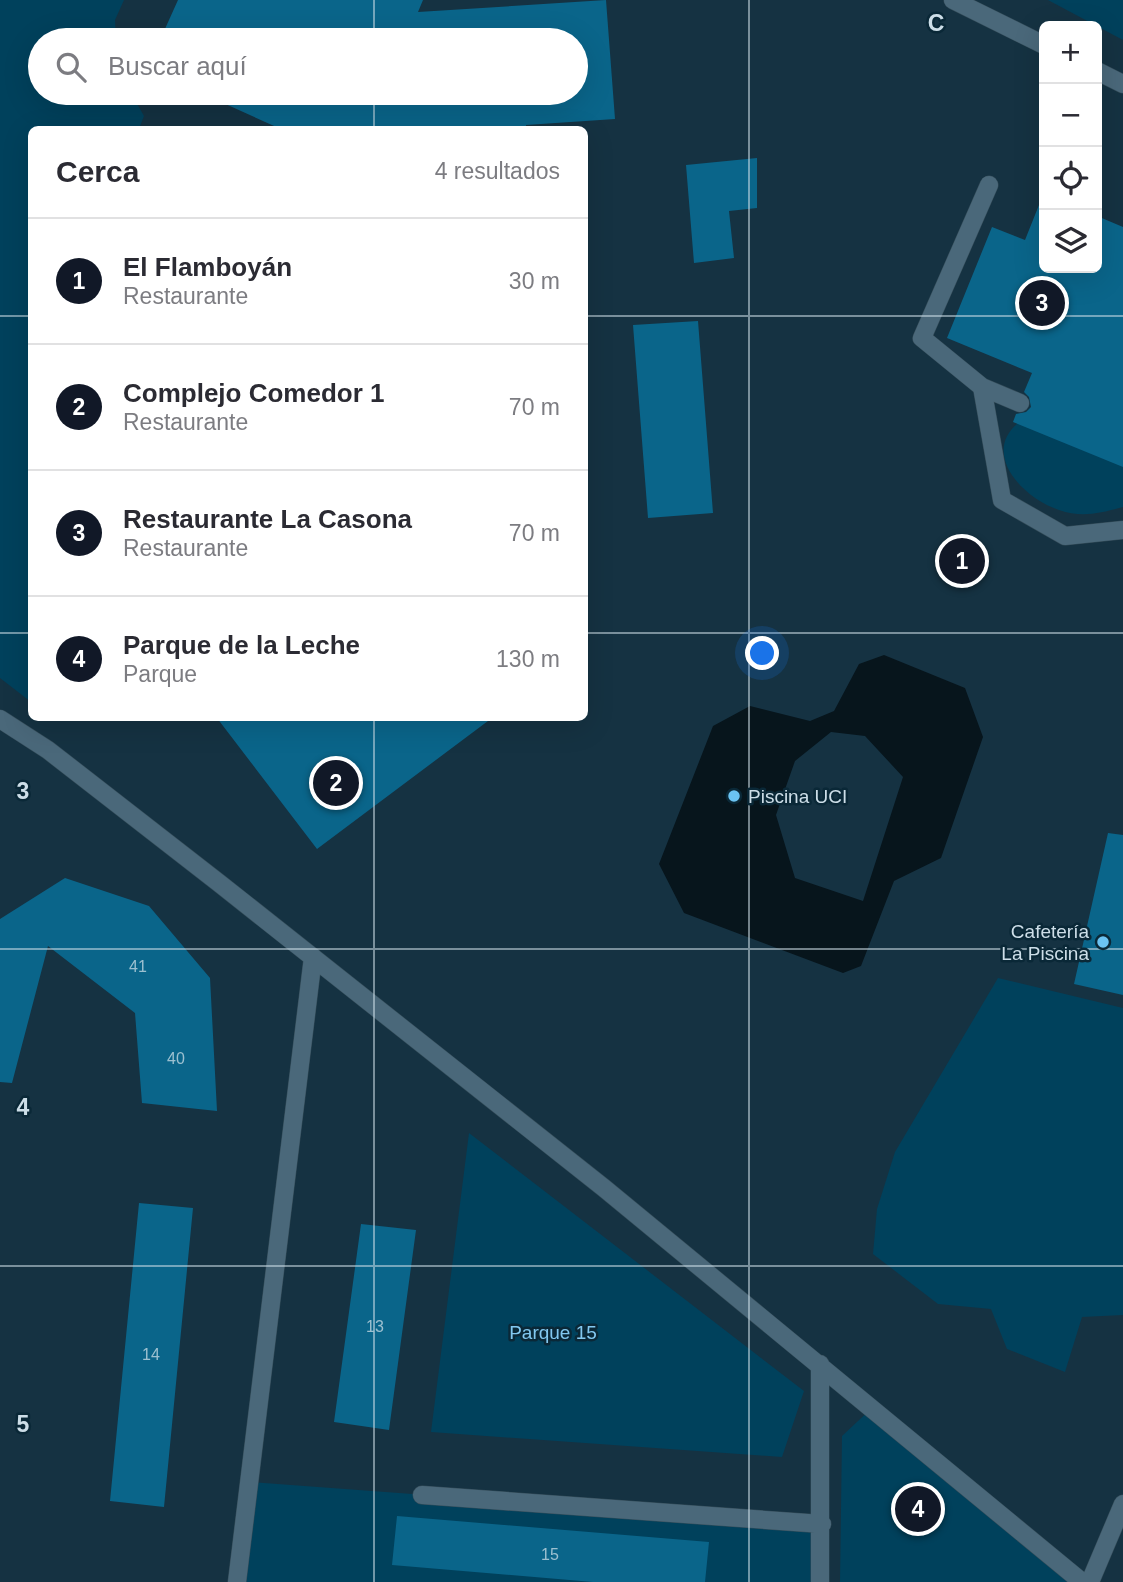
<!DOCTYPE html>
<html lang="es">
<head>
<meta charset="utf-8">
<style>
  body { margin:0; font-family:Arial,sans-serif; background:#f7f7f7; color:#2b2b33 }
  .controls { position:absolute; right:21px; top:21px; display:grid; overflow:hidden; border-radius:10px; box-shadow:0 7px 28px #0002 }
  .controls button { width:63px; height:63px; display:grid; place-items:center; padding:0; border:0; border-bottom:2px solid #e1e1e2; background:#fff; color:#2b2b33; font:35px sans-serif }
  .you { position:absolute; left:763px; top:654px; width:24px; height:24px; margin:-18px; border:5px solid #fff; border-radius:50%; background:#1a73e8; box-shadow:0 0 0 10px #1a73e833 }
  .badge { display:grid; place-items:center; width:46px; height:46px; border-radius:50%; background:#111827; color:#fff; font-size:23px; font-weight:700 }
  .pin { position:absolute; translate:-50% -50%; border:4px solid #fff; box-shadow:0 2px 7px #0006 }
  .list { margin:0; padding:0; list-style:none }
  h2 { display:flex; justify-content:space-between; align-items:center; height:91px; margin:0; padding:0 28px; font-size:30px }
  h2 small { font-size:23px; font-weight:400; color:#7c7c81 }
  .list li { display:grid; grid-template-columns:46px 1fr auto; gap:21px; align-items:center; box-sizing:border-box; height:126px; padding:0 28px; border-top:2px solid #e1e1e2 }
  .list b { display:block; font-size:26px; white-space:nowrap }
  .list p { margin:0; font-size:23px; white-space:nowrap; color:#7c7c81 }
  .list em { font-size:23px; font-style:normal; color:#7c7c81 }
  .icon { flex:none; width:38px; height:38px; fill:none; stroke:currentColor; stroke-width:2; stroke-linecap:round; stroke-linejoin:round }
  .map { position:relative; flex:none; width:1123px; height:1582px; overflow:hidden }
  .search { position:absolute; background:#fff; box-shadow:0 7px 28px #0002; left:28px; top:28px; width:560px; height:77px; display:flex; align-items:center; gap:18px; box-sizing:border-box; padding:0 24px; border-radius:38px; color:#7c7c81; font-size:26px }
  .panel { position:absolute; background:#fff; box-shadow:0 7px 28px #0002; left:28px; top:126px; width:560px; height:595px; border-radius:10px }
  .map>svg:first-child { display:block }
  .green { fill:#00415c }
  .water { fill:#07151c; fill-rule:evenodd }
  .building { fill:#0a658a }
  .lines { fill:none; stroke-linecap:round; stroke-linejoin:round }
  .lane-casing { stroke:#354d5a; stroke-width:19 }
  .street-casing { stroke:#354d5a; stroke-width:19 }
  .lane { stroke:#4a687a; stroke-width:18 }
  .street { stroke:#4a687a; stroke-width:18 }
  .grid { fill:none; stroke:#cddee8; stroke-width:2; stroke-opacity:0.55 }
  .poi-dot { fill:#6bc3f2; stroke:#0a2837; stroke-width:2.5 }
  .labels { text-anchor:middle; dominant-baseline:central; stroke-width:5; stroke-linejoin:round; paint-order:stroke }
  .number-label { font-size:16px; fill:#9cc0d0 }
  .poi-label { font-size:19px; fill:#cddee8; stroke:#0a2837; text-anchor:start }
  .park-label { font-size:19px; fill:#82c8f0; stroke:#0a2837 }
  .grid-label { font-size:23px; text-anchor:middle; font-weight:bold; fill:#cddee8; stroke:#0a2837; stroke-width:5; stroke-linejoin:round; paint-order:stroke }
</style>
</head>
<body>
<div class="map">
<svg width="1123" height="1582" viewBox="0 0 1123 1582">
  <rect width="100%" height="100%" fill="#153242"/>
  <!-- green -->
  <path class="green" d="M0,0H124L115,20L116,40H40V93H131L144,116L139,129L32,130L31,702L0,678Z
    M1048,0H1123V40Z
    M1022,420L1123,450V507C1101,513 1082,518 1059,510C1022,498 978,451 1022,420Z
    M998,978L1123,1008V1315L1082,1317L1065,1372L1007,1349L991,1309L938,1304L873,1254L877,1209L895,1152Z
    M469,1133L804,1391L782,1457L431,1432Z
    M873,1407L1082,1582H840L842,1436Z
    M249,1482L822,1524L820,1582H237Z"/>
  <!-- water -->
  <path class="water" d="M884,655L965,688L983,737L941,858L894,881L861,966L843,973L684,913L659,864L713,726L750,706L810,721L834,711L859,664ZM831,732L865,736L903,777L863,901L795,878L776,815L795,761Z"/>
  <!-- building -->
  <path class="building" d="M178,0H423L418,12L606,0L615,119L526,125V130H283L201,93H576V40H160Z
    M757,158V208L729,211L734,258L694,263L686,165Z
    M1043,195L1044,268H1097V216L1123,227V467L1013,422L1016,414L1026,412L1031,407L1029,397L1024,392L1032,373L947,338L992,227L1025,240Z
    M698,321L713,513L648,518L633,325Z
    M217,718H492L317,849Z
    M1108,833L1123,835V995L1074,984Z
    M65,878L149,906L210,978L217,1111L142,1103L135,1013L48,946L12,1083L0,1082V919Z
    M139,1203L193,1208L164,1507L110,1501Z
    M361,1224L416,1230L389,1430L334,1422Z
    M397,1516L709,1542L705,1582H593L392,1565Z"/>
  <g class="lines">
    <defs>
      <path id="lane" d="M989,185L922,338L982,387L1020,403
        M982,387L1002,500L1065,536L1123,530"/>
      <path id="street" d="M953,0L1044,45
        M1097,71L1123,84
        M0,719L48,750L219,883L604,1188L1082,1582
        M820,1364V1582
        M422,1495L822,1524
        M237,1582L313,957
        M1090,1582L1123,1504"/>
    </defs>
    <!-- lane casing -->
    <use href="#lane" class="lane-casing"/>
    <!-- street casing -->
    <use href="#street" class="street-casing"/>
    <!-- lane -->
    <use href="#lane" class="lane"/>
    <!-- street -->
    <use href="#street" class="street"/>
  </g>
  <!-- grid -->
  <path class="grid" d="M374,0V40M749,0V1582M374,93V130M0,316H32M584,316H1123M0,633H32M584,633H1123M374,718V1582M0,949H1123M0,1266H1123"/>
  <!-- markers -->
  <g class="poi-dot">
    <circle cx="734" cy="796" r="7"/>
    <circle cx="1103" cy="942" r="7"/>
  </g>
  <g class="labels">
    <!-- number labels -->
    <g class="number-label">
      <text x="138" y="966">41</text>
      <text x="176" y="1058">40</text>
      <text x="375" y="1326">13</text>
      <text x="151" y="1354">14</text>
      <text x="550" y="1554">15</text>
    </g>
    <!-- poi labels -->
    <g class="poi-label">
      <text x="748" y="796">Piscina UCI</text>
      <text x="1089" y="931" text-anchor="end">Cafetería<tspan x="1089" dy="22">La Piscina</tspan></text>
    </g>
    <!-- park labels -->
    <g class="park-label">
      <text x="553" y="1332">Parque 15</text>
    </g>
  </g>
  <g class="grid-label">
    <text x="936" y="31">C</text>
    <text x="23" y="799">3</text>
    <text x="23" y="1115">4</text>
    <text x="23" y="1432">5</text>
  </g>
</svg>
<div class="controls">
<button>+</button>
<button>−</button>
<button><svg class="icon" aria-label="locate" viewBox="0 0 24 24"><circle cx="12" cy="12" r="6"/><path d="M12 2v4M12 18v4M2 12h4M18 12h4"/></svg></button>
<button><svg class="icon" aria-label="layers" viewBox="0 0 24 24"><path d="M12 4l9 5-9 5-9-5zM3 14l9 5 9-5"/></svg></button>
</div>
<div class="you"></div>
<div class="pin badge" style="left:962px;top:561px">1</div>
<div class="pin badge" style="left:336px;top:783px">2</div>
<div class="pin badge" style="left:1042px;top:303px">3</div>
<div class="pin badge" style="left:918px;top:1509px">4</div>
<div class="search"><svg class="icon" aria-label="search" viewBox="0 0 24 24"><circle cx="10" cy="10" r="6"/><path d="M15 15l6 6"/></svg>Buscar aquí</div>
<section class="panel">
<h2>Cerca<small>4 resultados</small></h2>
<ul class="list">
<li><span class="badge">1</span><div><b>El Flamboyán</b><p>Restaurante</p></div><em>30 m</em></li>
<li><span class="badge">2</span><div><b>Complejo Comedor 1</b><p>Restaurante</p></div><em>70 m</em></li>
<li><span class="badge">3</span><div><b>Restaurante La Casona</b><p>Restaurante</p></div><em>70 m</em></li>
<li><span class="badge">4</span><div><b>Parque de la Leche</b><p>Parque</p></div><em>130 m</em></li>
</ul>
</section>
</div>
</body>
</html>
